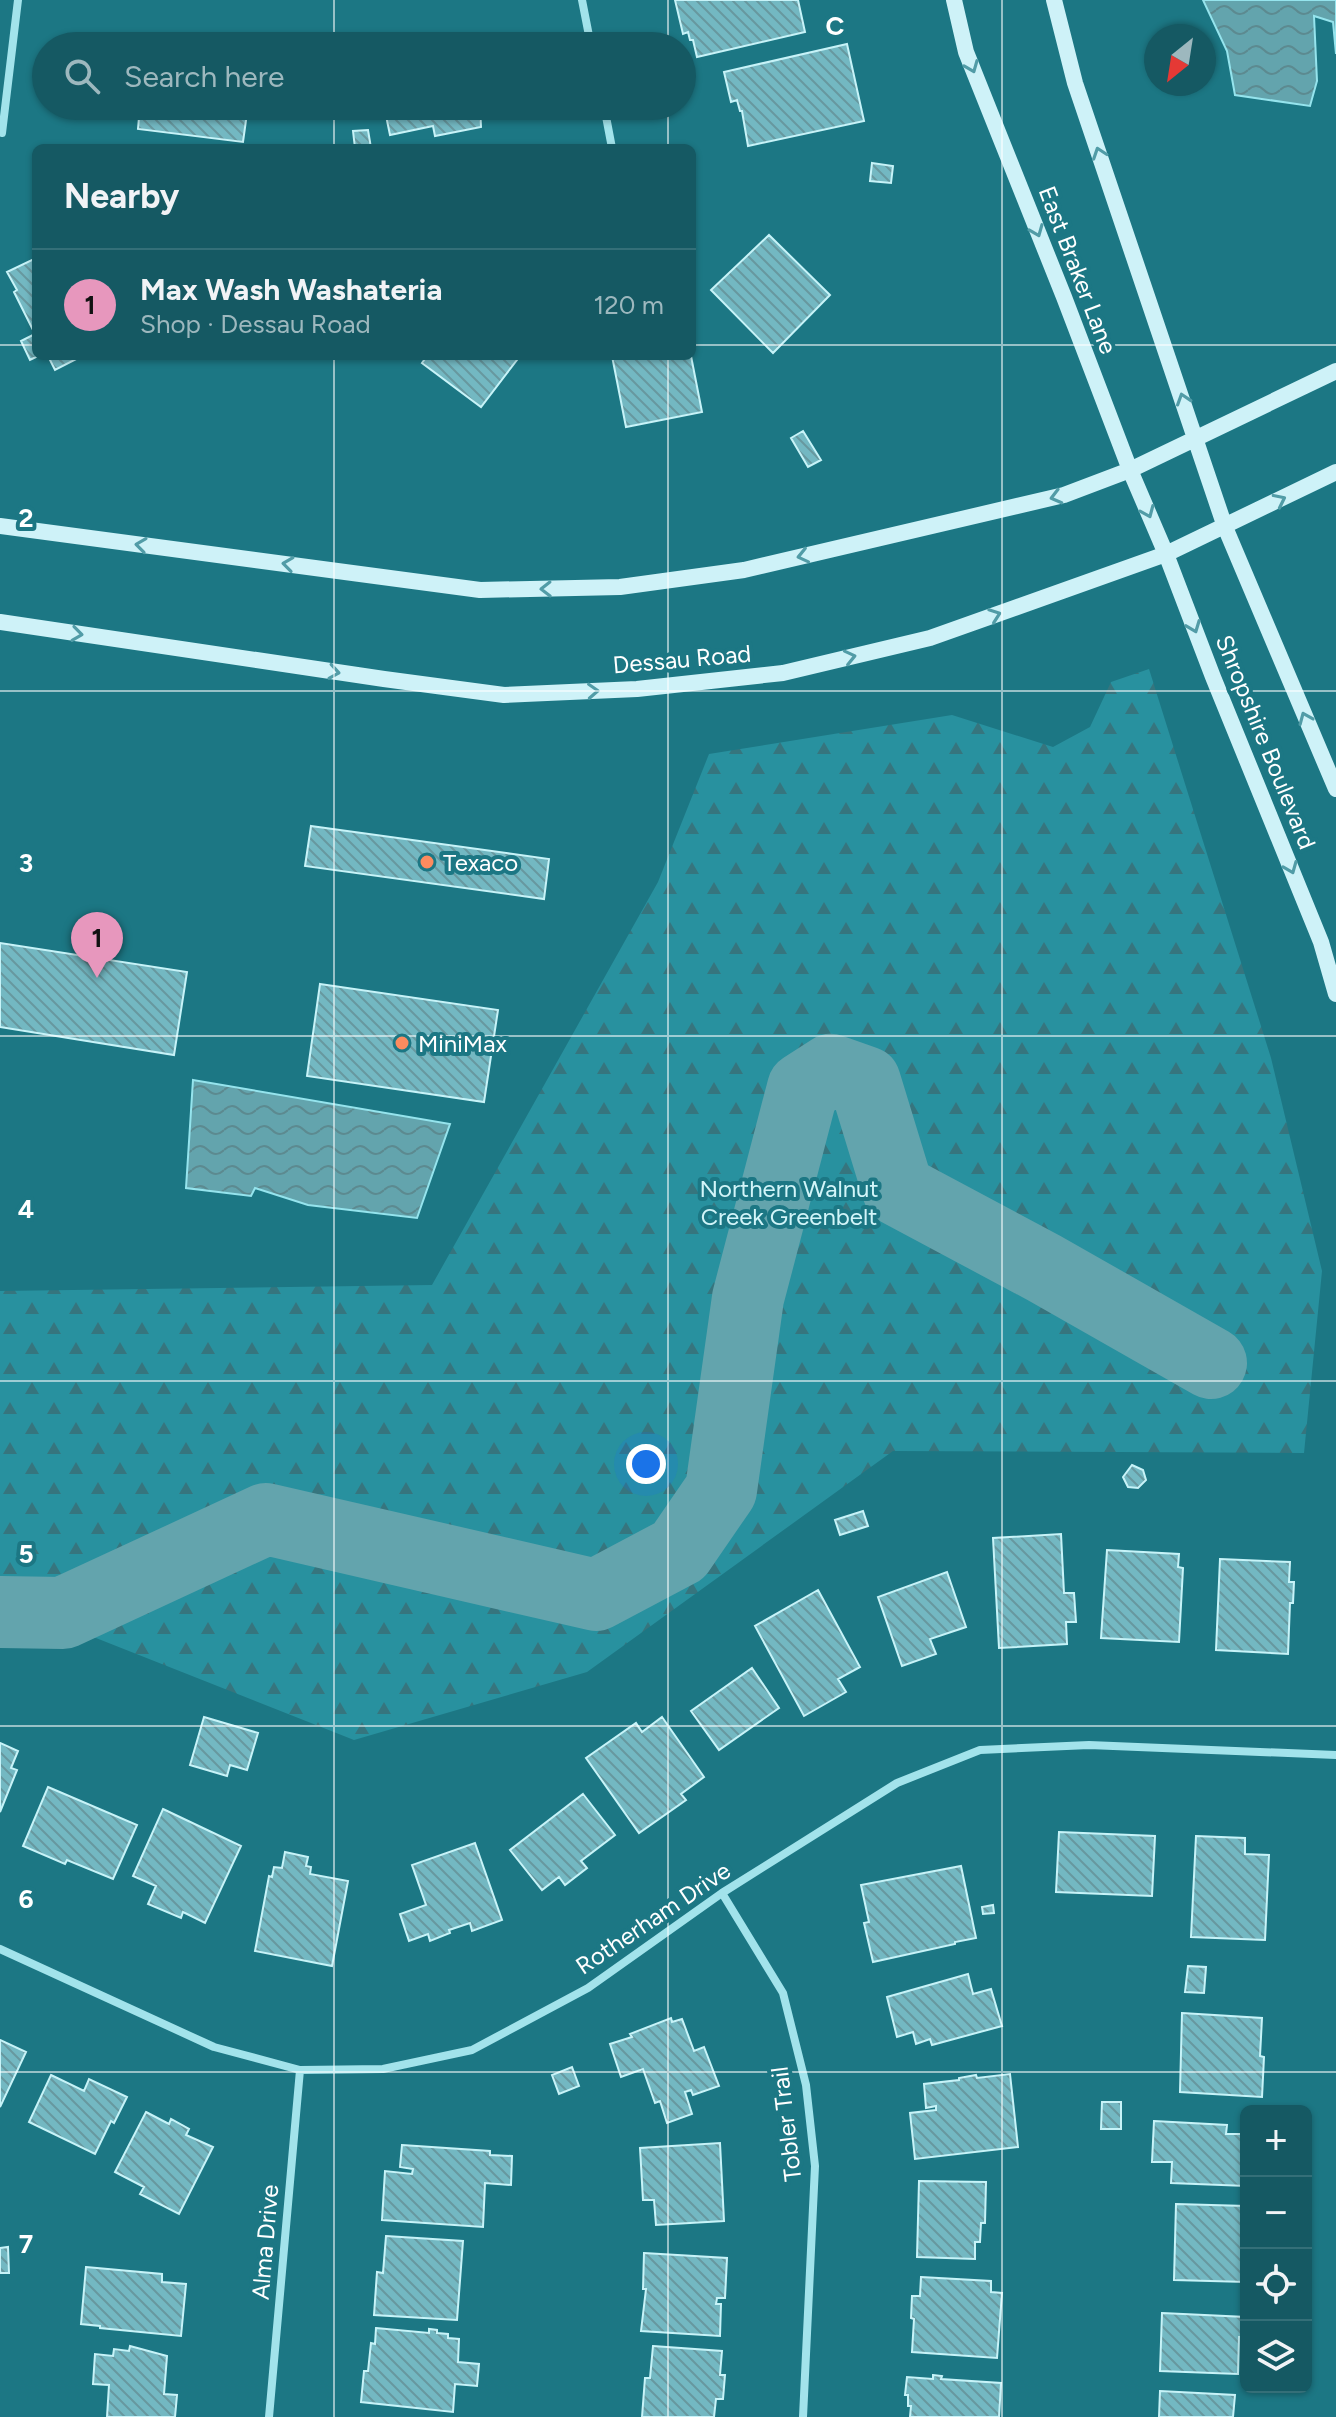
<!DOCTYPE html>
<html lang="en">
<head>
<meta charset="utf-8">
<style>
  body { margin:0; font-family:Figtree,sans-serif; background:#1e5f69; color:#f1f3f6 }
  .controls { position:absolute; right:24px; bottom:24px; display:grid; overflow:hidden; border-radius:12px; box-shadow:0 2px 6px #0004 }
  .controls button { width:72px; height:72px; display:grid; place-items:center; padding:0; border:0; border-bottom:2px solid #346f78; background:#155963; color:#f1f3f6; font:40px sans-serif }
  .compass { position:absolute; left:1144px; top:24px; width:72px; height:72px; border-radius:50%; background:#155963; box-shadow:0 2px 6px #0004; rotate:210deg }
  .you { position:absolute; left:646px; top:1464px; width:28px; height:28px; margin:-20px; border:6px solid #fff; border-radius:50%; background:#1a73e8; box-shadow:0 0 0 12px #1a73e833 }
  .badge { display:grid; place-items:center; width:52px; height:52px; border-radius:50%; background:#e797bd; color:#111; font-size:26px; font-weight:700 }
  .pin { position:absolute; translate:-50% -66px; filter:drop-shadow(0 2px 4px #0008) }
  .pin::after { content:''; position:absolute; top:42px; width:28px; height:24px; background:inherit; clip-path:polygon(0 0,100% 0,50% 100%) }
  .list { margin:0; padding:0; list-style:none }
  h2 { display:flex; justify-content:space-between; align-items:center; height:104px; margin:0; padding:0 32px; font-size:34px }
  h2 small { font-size:26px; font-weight:400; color:#9db8be }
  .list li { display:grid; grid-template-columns:52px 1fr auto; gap:24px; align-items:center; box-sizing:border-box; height:112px; padding:0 32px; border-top:2px solid #346f78 }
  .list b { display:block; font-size:30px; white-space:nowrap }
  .list p { margin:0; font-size:26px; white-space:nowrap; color:#9db8be }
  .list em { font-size:26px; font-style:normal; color:#9db8be }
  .icon { flex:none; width:44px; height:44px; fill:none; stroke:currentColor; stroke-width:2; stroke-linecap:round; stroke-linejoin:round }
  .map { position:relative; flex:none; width:1336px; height:2417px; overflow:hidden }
  .search { position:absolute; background:#155963; box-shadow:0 2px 6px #0004; left:32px; top:32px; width:664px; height:88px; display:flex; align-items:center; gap:20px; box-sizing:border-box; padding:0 28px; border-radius:44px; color:#9db8be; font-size:30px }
  .panel { position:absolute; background:#155963; box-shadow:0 2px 6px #0004; left:32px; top:144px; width:664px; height:216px; border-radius:12px }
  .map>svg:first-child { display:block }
  .forest { fill:url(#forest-firs) }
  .water { fill:url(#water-waves); stroke:#95e4ed; stroke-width:2 }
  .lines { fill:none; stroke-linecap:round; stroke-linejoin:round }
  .river { stroke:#63a4ad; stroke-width:72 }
  .building { fill:url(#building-back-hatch); stroke:#c7f3f8; stroke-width:2 }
  .street { stroke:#a2e3eb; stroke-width:8 }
  .secondary { stroke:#cef2f8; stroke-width:16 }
  .oneway { stroke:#519ca7 }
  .grid { fill:none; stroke:#fff; stroke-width:2; stroke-opacity:0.55 }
  .poi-dot { fill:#fc8b5f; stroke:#1c7784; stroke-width:3 }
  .labels { text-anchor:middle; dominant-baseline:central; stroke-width:8; stroke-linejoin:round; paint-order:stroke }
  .street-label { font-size:24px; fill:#fff; stroke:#1c7784 }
  .poi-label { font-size:24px; fill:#fff; stroke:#1c7784; text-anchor:start }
  .park-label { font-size:24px; fill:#d2f5f9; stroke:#1c7784 }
  .grid-label { font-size:26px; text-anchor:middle; font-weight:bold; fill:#fff; stroke:#1c7784; stroke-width:8; stroke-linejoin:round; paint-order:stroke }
</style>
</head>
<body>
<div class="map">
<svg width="1336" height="2417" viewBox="0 0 1336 2417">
  <defs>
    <pattern id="forest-firs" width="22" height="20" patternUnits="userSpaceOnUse" patternTransform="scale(2)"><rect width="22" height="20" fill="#28919f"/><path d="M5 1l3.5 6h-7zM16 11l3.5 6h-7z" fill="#36757e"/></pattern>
    <pattern id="water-waves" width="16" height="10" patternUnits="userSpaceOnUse" patternTransform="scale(2)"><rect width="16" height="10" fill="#63a4ad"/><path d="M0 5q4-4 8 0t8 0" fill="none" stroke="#5c8a90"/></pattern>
    <pattern id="building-back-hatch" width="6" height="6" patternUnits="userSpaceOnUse" patternTransform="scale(2)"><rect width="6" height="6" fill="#73b8c2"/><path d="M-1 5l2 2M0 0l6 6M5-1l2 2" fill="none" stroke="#67989f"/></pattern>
  </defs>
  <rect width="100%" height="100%" fill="#1c7784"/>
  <!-- forest -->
  <path class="forest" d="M1149,669L1271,1058L1322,1271L1304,1453L893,1451L587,1672L354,1740L96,1638L0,1621V1291L432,1285L658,882L709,754L952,715L1053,747L1090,727L1111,682Z"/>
  <!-- water -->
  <path class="water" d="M1203,0H1336V54L1333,22L1314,16L1317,81L1310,106L1235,95L1227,51Z
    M193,1080L450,1124L417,1218L308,1205L255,1188L251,1196L186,1188Z"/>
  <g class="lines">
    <!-- river -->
    <path class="river" d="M0,1612L63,1613L266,1519L596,1595L679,1551L721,1490L748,1298L803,1088L831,1070L865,1082L898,1190L1044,1268L1211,1363"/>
  </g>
  <!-- building -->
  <path class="building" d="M675,0H798L805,32L697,57L693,40H690L688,32L683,34Z
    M847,44L864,121L748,146L742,111H740L737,100L731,102L724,72Z
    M140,106H248L243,142L138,129Z
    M384,106H480L481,127L435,136L433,126L390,135Z
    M368,130L371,148H355L353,131Z
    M872,163L893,166L891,183L870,181Z
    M769,235L830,295L773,353L711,290Z
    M36,258V356H38L30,360L21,341L35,334L14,292L17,290L7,272Z
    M48,356H82L55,370Z
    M427,356H520L481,407L422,363Z
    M612,356H691L702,412L626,427Z
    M803,431L821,460L808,467L791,438Z
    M311,826L549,859L544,899L305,866Z
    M0,943L187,972L174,1055L0,1027Z
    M320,984L498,1010L484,1102L307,1076Z
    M1132,1465L1143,1470L1146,1480L1138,1488L1128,1487L1123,1477Z
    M863,1511L868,1526L840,1535L835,1520Z
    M1061,1534L1064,1593H1074L1076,1622H1066L1067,1644L999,1648L993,1538Z
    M1107,1550L1179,1554L1178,1567L1183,1568L1179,1642L1101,1638Z
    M1220,1559L1290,1562L1289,1582H1294L1293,1603H1290L1288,1654L1216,1650Z
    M947,1572L966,1627L930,1639L936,1654L902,1666L878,1597Z
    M818,1590L860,1667L838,1679L846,1692L804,1716L755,1626Z
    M752,1668L779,1708L719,1750L691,1711Z
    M204,1717L258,1733L247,1770L230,1765L227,1776L190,1765Z
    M662,1717L704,1777L681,1794L686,1800L639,1833L586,1758L636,1723L642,1732Z
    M0,1743L18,1751L11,1768L17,1770L0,1812Z
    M48,1787L137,1825L113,1879L67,1860L65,1864L23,1846Z
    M583,1794L615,1835L581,1861L587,1868L565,1885L559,1877L542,1890L510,1850Z
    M163,1809L241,1846L205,1923L183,1912L181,1918L148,1904L156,1886L133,1876Z
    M1059,1832L1155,1836L1152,1896L1056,1892Z
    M1196,1836L1245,1838V1854L1269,1855L1265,1940L1191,1937Z
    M475,1843L502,1920L472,1931L470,1923L449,1930L450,1933L430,1941L428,1934L409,1941L400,1914L426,1905L412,1865Z
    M285,1852L308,1857L306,1866L311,1867L310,1874L348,1881L332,1966L255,1951L269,1876L272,1877L274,1867L282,1868Z
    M961,1866L976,1938L955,1942V1944L873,1962L864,1923L869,1922L861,1885Z
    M993,1905L994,1913L983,1914L982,1907Z
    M1188,1966L1206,1967L1204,1993L1185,1992Z
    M968,1974L973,1994L991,1989L1002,2026L932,2045L930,2039L916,2044L913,2032L897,2037L887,1997Z
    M1182,2013L1262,2018L1260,2056L1264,2057L1262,2097L1180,2092Z
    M671,2018L672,2022L682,2019L694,2051L704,2047L719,2086L693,2095L691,2090L685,2092L692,2114L667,2123L660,2101L655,2103L643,2069L621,2077L610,2044L632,2037L630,2034Z
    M0,2040L26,2052L0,2107Z
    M572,2067L579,2086L559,2094L552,2075Z
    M1010,2074L1018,2147L915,2159L910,2113L936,2110V2106L926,2108L924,2084L959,2080V2078L976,2075L977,2078Z
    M51,2075L84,2091L89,2079L127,2097L114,2123L111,2121L95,2154L29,2122Z
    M1102,2102H1121V2129H1101Z
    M146,2112L169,2124L171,2119L189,2129L186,2135L213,2147L179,2214L140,2194L144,2187L115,2172Z
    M1154,2121L1227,2125L1226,2134H1245L1246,2186L1171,2183L1172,2162H1152Z
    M720,2143L724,2221L656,2225L654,2200H643L640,2148Z
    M402,2145L490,2151V2155L512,2156L511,2185L485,2183L483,2227L382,2220L385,2171L412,2174L413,2169L400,2167Z
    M919,2181L986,2182L985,2223H981L980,2242H975V2259L917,2257Z
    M1176,2204L1246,2206V2282L1174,2280Z
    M386,2236L463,2241L457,2320L374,2315L377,2272L383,2273Z
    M8,2247L9,2273H0V2248Z
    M644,2253L727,2258L725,2298H717L716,2304H721L720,2336L641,2331L646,2289H643Z
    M86,2267L162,2274V2282L186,2284L181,2336L100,2328V2326L81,2324Z
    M921,2277L991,2281V2292L1002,2293L997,2358L912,2352L914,2319L911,2318L912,2296H920Z
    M1162,2313L1246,2317V2337H1239L1238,2374L1160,2371Z
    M376,2328L429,2333V2329L437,2330V2333L448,2334V2338L459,2339L458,2362L479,2364L477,2386L455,2384L453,2412L361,2402L364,2371H368L371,2343L375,2344Z
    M130,2346L167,2356L164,2394L177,2395L175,2417H107L109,2385L93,2384L95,2354L113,2356L114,2349L129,2351Z
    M653,2346L722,2351L720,2375H725L723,2399H716L714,2417H642L645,2378H650Z
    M933,2375L942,2376L941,2379L1001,2383L999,2417H910L911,2406H908V2395H905L907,2377L933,2379Z
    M1160,2391L1235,2395L1233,2417H1159Z"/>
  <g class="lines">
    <!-- street -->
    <path class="street" d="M582,0L591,46
      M604,106L612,148
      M2,133L18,0
      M722,1893L783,1993L806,2085L815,2166L803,2417
      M0,1949L214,2047L300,2070L383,2069L472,2050L588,1988L722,1893L897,1783L980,1750L1089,1745L1336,1755
      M269,2417L300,2070"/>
    <!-- secondary -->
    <path class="secondary" d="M954,0L966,52L1064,297L1130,470L1166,554L1213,677L1321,942L1336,994
      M1054,0L1075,83L1225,527L1336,789
      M0,526L480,590L620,587L744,570L1064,495L1130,470L1336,371
      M0,622L384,679L504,695L637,689L783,673L930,638L1166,554L1336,472"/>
  </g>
  <!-- one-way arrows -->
  <defs><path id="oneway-chevron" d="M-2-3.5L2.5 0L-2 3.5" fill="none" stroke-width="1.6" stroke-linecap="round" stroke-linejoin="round" transform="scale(2)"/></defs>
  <g class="oneway">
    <use href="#oneway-chevron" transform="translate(972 67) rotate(68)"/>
    <use href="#oneway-chevron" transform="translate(1099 153) rotate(-109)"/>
    <use href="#oneway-chevron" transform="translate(1037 231) rotate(68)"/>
    <use href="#oneway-chevron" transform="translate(1183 399) rotate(-108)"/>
    <use href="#oneway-chevron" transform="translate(1056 497) rotate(165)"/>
    <use href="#oneway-chevron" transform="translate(1280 500) rotate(-26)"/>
    <use href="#oneway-chevron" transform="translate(1148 512) rotate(67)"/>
    <use href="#oneway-chevron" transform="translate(141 545) rotate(-172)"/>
    <use href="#oneway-chevron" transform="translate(803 556) rotate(167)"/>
    <use href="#oneway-chevron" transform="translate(288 564) rotate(-172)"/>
    <use href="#oneway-chevron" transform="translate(546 589) rotate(179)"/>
    <use href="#oneway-chevron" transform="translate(995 615) rotate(-20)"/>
    <use href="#oneway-chevron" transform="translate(1194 627) rotate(69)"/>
    <use href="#oneway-chevron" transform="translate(77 634) rotate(8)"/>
    <use href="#oneway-chevron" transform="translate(850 657) rotate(-13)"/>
    <use href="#oneway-chevron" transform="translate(334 672) rotate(9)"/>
    <use href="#oneway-chevron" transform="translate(593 691) rotate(-3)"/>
    <use href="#oneway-chevron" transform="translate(1305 718) rotate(-113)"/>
    <use href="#oneway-chevron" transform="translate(1291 868) rotate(68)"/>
  </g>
  <!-- grid -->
  <path class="grid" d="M334,0V46M668,0V46M1002,0V2417M334,106V148M668,106V148M0,345H36M692,345H1336M334,356V2417M668,356V2417M0,691H1336M0,1036H1336M0,1381H1336M0,1726H1336M0,2072H1336"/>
  <!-- markers -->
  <g class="poi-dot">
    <circle cx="427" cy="862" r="8"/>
    <circle cx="402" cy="1043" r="8"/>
  </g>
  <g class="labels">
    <!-- street labels -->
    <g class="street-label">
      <text transform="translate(1078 270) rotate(69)">East Braker Lane</text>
      <text transform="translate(682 659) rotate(-5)">Dessau Road</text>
      <text transform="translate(1266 742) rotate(68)">Shropshire Boulevard</text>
      <text transform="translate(653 1918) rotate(-34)">Rotherham Drive</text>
      <text transform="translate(786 2124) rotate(-97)">Tobler Trail</text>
      <text transform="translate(265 2242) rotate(-85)">Alma Drive</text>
    </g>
    <!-- poi labels -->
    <g class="poi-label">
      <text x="443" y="862">Texaco</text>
      <text x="418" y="1043">MiniMax</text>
    </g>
    <!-- park labels -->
    <g class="park-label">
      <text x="789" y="1188">Northern Walnut<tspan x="789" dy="28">Creek Greenbelt</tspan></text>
    </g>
  </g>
  <g class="grid-label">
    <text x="835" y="35">C</text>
    <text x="26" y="527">2</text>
    <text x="26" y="872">3</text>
    <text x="26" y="1218">4</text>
    <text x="26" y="1563">5</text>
    <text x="26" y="1908">6</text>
    <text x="26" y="2253">7</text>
  </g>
</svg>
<div class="controls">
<button>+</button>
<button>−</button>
<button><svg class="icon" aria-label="locate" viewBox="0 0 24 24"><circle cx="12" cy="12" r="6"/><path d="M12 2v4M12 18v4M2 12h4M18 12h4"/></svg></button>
<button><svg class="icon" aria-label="layers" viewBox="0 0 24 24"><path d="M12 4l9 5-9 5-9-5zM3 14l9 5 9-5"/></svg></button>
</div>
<svg class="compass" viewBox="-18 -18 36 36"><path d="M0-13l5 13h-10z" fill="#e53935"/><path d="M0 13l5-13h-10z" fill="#9db8be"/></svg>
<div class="you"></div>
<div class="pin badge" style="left:97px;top:978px">1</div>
<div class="search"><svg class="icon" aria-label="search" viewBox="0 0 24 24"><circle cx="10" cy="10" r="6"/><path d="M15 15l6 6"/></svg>Search here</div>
<section class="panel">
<h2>Nearby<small></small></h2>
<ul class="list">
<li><span class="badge">1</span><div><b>Max Wash Washateria</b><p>Shop · Dessau Road</p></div><em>120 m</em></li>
</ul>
</section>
</div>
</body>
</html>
